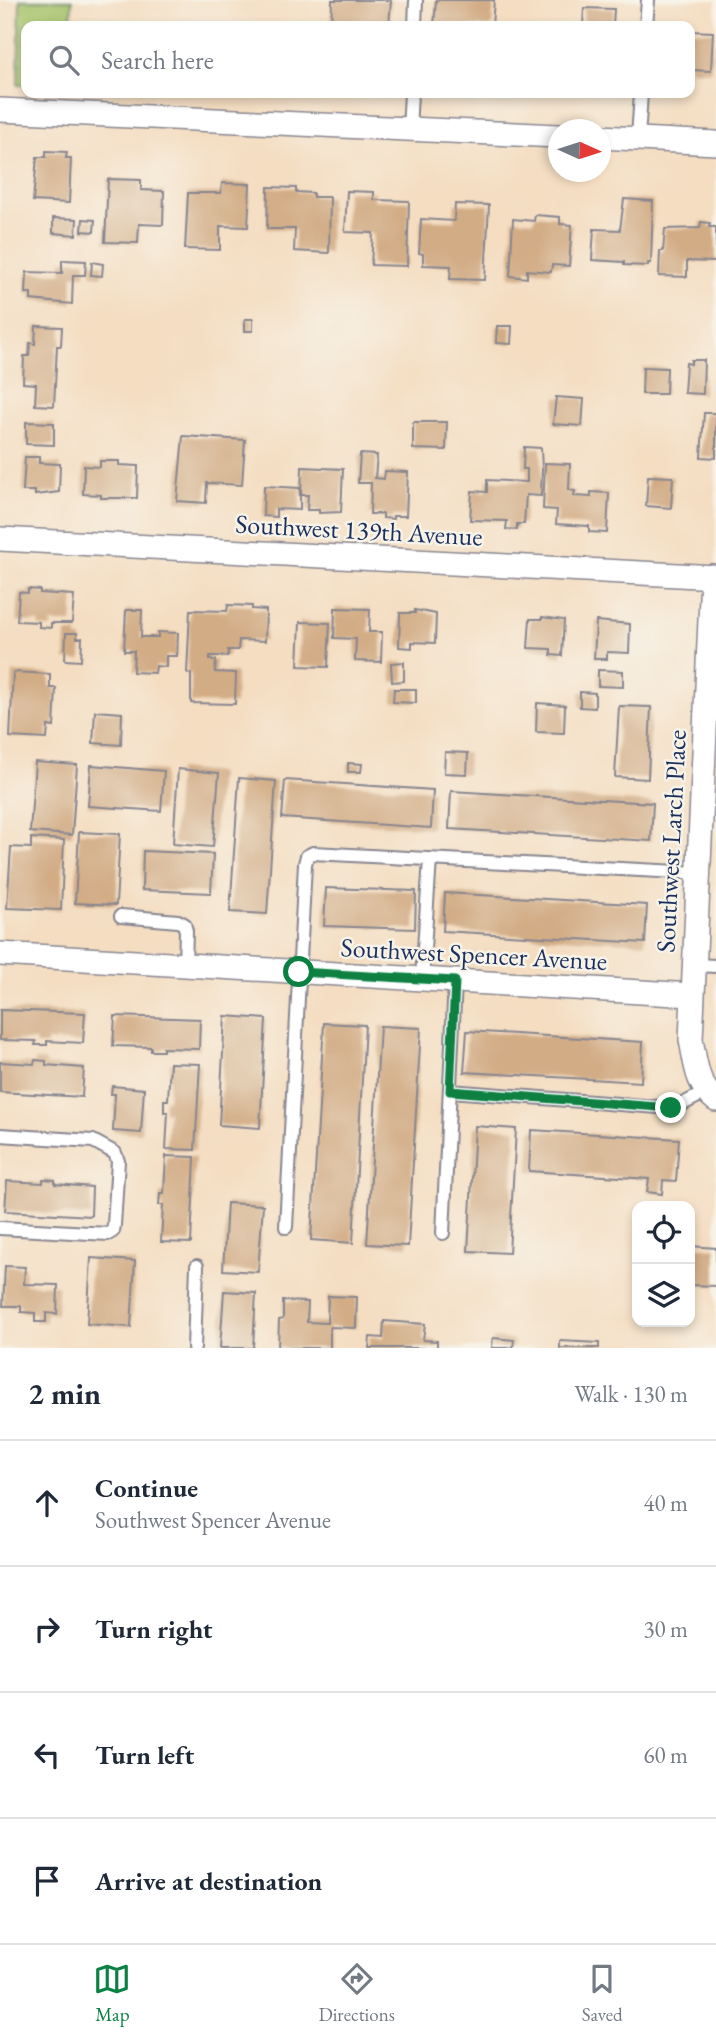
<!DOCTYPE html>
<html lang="en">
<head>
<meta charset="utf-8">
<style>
  body { margin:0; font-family:"EB Garamond",serif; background:#f2f2f3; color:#1f2937 }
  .controls { position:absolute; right:21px; bottom:21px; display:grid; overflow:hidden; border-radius:14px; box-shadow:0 4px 10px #0003 }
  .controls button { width:63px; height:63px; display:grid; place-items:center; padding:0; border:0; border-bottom:2px solid #e0e1e3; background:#fff; color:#1f2937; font:35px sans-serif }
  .compass { position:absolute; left:548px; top:119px; width:63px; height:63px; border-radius:50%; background:#fff; box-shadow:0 4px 10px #0003; rotate:93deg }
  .stop { position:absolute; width:21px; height:21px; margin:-16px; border:5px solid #0b8043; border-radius:50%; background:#fff }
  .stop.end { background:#0b8043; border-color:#fff; box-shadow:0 2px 7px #0008 }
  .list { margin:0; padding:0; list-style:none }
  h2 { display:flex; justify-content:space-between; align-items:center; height:91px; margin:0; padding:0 28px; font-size:30px }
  h2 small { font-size:23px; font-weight:400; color:#747a83 }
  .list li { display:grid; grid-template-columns:46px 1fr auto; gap:21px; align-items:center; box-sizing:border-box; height:126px; padding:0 28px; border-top:2px solid #e0e1e3 }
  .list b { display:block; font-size:26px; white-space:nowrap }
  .list p { margin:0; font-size:23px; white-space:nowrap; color:#747a83 }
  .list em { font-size:23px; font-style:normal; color:#747a83 }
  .icon { flex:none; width:38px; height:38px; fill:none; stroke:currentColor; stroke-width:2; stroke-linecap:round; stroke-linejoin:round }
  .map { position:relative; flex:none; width:716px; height:1348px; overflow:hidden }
  .search { position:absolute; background:#fff; box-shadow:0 4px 10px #0003; left:21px; right:21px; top:21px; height:77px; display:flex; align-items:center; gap:18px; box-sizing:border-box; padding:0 24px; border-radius:14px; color:#747a83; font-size:26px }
  .sheet { height:595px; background:#fff }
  nav { display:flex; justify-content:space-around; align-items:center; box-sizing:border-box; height:98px; border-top:2px solid #e0e1e3; background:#fff; font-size:19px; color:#747a83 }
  nav a { display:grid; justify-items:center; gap:4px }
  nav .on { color:#0b8043 }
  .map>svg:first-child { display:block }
  .green { fill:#a5c269; stroke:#607864; stroke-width:2 }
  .building { fill:#d2ac85 }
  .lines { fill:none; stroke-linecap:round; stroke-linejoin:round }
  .lane-casing { stroke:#888690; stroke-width:16 }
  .street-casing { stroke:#888690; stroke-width:26 }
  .lane { stroke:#fff; stroke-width:12 }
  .street { stroke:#fff; stroke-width:23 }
  .route { stroke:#0b8043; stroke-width:9 }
  .labels { text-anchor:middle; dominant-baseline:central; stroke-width:5; stroke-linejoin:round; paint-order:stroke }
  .street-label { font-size:26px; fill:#1b2f5e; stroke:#f7f3e8 }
</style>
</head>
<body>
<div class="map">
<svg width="716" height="1348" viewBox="0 0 716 1348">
  <rect width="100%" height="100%" fill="#f7f3e8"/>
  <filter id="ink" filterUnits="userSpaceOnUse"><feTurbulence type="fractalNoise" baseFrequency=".0143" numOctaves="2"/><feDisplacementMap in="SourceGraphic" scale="14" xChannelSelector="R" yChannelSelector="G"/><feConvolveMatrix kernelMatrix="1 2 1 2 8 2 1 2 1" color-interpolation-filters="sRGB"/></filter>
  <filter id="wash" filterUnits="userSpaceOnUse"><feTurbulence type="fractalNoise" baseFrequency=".00686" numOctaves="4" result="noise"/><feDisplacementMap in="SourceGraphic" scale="28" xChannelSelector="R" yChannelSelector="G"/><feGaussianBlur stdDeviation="1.57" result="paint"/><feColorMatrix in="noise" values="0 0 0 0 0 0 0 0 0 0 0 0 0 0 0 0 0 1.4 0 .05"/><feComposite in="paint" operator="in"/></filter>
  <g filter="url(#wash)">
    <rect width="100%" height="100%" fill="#f4ddc1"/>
    <!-- green -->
    <path class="green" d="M20,0H72L71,26H26V85L18,84Z"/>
    <g id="blocks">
      <!-- building -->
      <path class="building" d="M332,0H391L389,26H331Z
        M436,0H494L492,26H434Z
        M584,8L614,9L613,26H583Z
        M690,31L713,32L711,71L690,70Z
        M46,151L67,152L66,158H71L69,203L33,201L37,157H46Z
        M108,179L141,180V190L164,191L163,225L139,224L138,243L105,242Z
        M222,183L250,184L248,227L220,226V250L185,249L188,193H221Z
        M268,187L296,188V192L313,193V197H330L329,253L294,251L295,229H267Z
        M347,191L374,192V200L409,201L407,266L371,265L373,233L345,232Z
        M624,199L653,201L651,263H648V266L624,265V262L592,260L594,229L620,230Z
        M455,204L489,205L485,280L450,279L451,266L423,265V254L419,253L421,219L454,221Z
        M535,215L560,217V224L572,225L569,266L552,265L551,272L527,270V278L510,276L513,219L534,221Z
        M53,218L77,219L76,235L53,233Z
        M83,219L95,220L94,232L82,231Z
        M701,222L710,223L709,227H716V262L687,261V277L659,276L660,251H663L665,229L700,228Z
        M62,260L86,261L85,275H73L72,304L31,300V293H26L27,272L62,273Z
        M92,262L103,264L102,276L91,275Z
        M245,319H253V331H245Z
        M36,326L62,327L61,346H57L54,406L35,405L36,384L23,383L24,356H29L30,343L35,344Z
        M497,326H512L511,344L496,343Z
        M691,360H704L703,394L684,393L686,363L691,364Z
        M643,367L667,368L666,394H642Z
        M556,397L584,399L582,426L553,424Z
        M704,413H716V458L701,457Z
        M26,422L54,423V445L26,444Z
        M413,422H447L446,450L413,449Z
        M183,436L245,440L242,485L207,483L206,503L177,501Z
        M524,447L541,448L542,470L541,496L526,495L524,524H517V530L506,529L507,521L470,520L472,491L487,492V480L527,482V469H523Z
        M360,454L377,455L375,478L384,479L385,471L408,472L406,516H393V519L383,518V514H370L371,483H358Z
        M25,457H39V463L60,464L59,492L35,495V491H23Z
        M100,461H119V465L138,466L137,498H101V495L83,494L84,466L100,467Z
        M545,463L570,464L569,490L575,491L574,496L591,497V492L609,493L607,533L589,532V526L556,524L557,510L543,509Z
        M302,467L343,469L341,512L319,513V510H307L308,495H301Z
        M648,476L673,477L671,508L646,506Z
        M264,486L300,488V510L276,509V517L263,516Z
        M28,589L40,590V593L74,595L72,623H51V628L39,627V622L17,621L19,592L28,593Z
        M228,605L252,606V609L266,610L265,641L239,640L238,650H228V656H210V660H216L215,672L236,673L235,704L191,703V674L187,673L190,610L227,611Z
        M335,608L370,609L369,632H382L381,662L355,661L356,639L334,638Z
        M126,610H142L141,637H158V632L178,633L177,656H166V667L156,666L155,673L133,672L134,651H124Z
        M415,610L436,614L435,643L412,642V648L399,647L400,613H415Z
        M542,617L564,620L562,656L551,655V649L528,648L530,619H542Z
        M596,621L630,624L629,653L607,652V659H594Z
        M300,622L330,623L328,667L298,666Z
        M66,633H77V638H82L81,661L65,660Z
        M404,662V681L392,682L391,663Z
        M598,670L623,671V687L598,686Z
        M13,672L50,674V688H56L54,727L48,726L47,739L10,737Z
        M394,689H416V703L393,702Z
        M580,692L595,693V708L580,707Z
        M537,703L565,705L564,733L536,732Z
        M619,706L651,707L648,779L615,777Z
        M95,711L122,713L121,745L93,743Z
        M445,752L468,753L467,774L444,773Z
        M35,762L77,765L72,835L30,832Z
        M348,763L362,764L361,772H348Z
        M91,765L164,771L161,811L88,806Z
        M178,769L219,773L213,847L173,844Z
        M239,778L276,781L267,914L230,912Z
        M285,780L433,790L431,828L282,818Z
        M451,791L653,803L651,841L449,829Z
        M79,832L120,834L116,905L75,903Z
        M31,838L64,840L61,910L7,908L11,847L31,848Z
        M143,851L213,854L211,893L142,890Z
        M326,888L416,891L415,929L324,926Z
        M445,893L647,905L645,943L443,931Z
        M0,1010L85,1013L83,1043L47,1041V1045H35L36,1041L0,1040Z
        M115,1016L200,1019L199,1049L163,1048V1051H151V1047L113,1046Z
        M225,1016L266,1019L260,1128L219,1125Z
        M324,1023L365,1025L353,1243L311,1240Z
        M380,1026L421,1028L408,1246L367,1244Z
        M467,1031L643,1042L641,1082L464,1072Z
        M35,1060L46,1061V1065L84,1068L82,1097L0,1092V1062L34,1064Z
        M170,1063L200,1064L195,1150L166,1149L168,1112H164V1100H168Z
        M112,1086L144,1089L141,1133L113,1131L115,1094H111Z
        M475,1126L516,1129L509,1253L468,1251Z
        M531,1130L679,1139L676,1181L663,1180L662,1194L647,1192L649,1179L529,1171Z
        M166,1156L195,1157L191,1243L161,1242L163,1205H159L160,1193H164Z
        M43,1179L55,1180V1184L92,1187L91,1216L5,1211L7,1181L43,1183Z
        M227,1203L263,1205L258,1272L223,1270Z
        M690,1246L716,1248V1286L690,1285Z
        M91,1258L135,1261L131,1327L87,1324Z
        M5,1266L25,1267L24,1284L58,1285L57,1314L46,1313V1322H35V1313L21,1312V1306H3Z
        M224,1291L256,1293L253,1348H220Z
        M328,1296L357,1297L356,1328L330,1327V1348H278L279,1320L283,1319V1301L308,1302L307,1322L327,1323Z
        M384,1321L425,1324L423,1340L437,1341V1348H369L370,1337L383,1338Z
        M493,1338L514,1340L513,1348H492Z
        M560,1341L599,1343V1348H560Z"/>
    </g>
  </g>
  <g filter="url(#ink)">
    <use href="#blocks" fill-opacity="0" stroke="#888690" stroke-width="2"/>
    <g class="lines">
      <defs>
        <path id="lane" d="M415,26L416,0
          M646,26L648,0
          M409,130L411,93
          M638,138L641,93
          M121,916L178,921L184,924L186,931L185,965
          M694,965L716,966
          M422,979L430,859
          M450,1091L671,1108L681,1105L706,1092
          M0,1135L93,1141L115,1153L118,1161L114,1225L113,1231L108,1234L0,1228
          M286,1227L305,864L307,856L313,853L698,873
          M443,1233L455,981
          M194,1348L197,1266"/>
        <path id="street" d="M0,110L558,136
          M600,137L716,143
          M0,539L716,577
          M712,576L691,1040C696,1063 696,1085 716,1100
          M0,954L692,995"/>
      </defs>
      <!-- lane casing -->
      <use href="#lane" class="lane-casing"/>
      <!-- street casing -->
      <use href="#street" class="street-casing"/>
      <!-- lane -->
      <use href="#lane" class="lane"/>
      <!-- street -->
      <use href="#street" class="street"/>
    </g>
  </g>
  <g class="lines" filter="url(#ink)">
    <!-- route -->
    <path class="route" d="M299,972L455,981L450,1091L671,1108"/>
  </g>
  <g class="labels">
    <!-- street labels -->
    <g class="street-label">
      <text transform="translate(359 530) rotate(3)">Southwest 139th Avenue</text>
      <text transform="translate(671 841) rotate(-87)">Southwest Larch Place</text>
      <text transform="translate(474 954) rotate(3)">Southwest Spencer Avenue</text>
    </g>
  </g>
</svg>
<div class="controls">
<button><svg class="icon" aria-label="locate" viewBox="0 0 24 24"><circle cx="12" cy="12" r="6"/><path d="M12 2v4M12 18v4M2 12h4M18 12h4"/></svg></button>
<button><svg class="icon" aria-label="layers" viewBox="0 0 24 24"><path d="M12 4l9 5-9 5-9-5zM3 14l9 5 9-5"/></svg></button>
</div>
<svg class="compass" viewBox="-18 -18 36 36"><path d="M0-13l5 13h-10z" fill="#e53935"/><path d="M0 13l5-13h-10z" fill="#747a83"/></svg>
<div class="stop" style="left:299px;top:972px"></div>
<div class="stop end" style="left:671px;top:1108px"></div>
<div class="search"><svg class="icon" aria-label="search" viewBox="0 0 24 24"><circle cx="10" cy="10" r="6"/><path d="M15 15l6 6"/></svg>Search here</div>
</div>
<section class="sheet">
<h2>2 min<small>Walk · 130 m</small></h2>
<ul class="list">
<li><svg class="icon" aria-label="ahead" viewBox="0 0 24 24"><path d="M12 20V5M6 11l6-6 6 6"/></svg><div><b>Continue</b><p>Southwest Spencer Avenue</p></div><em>40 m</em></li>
<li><svg class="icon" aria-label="right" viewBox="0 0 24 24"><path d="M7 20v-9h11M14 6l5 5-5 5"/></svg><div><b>Turn right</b></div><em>30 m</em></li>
<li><svg class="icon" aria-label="left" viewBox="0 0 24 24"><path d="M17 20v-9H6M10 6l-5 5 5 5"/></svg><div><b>Turn left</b></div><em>60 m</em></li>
<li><svg class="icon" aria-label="arrive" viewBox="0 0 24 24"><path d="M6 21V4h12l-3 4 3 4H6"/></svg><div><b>Arrive at destination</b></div></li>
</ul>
</section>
<nav>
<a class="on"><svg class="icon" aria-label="map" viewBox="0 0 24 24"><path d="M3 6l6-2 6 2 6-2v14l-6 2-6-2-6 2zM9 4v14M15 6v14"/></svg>Map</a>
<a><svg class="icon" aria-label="directions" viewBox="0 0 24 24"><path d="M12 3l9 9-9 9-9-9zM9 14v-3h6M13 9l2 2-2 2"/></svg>Directions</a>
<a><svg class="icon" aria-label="saved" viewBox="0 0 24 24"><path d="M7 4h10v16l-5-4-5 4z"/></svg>Saved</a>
</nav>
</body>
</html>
